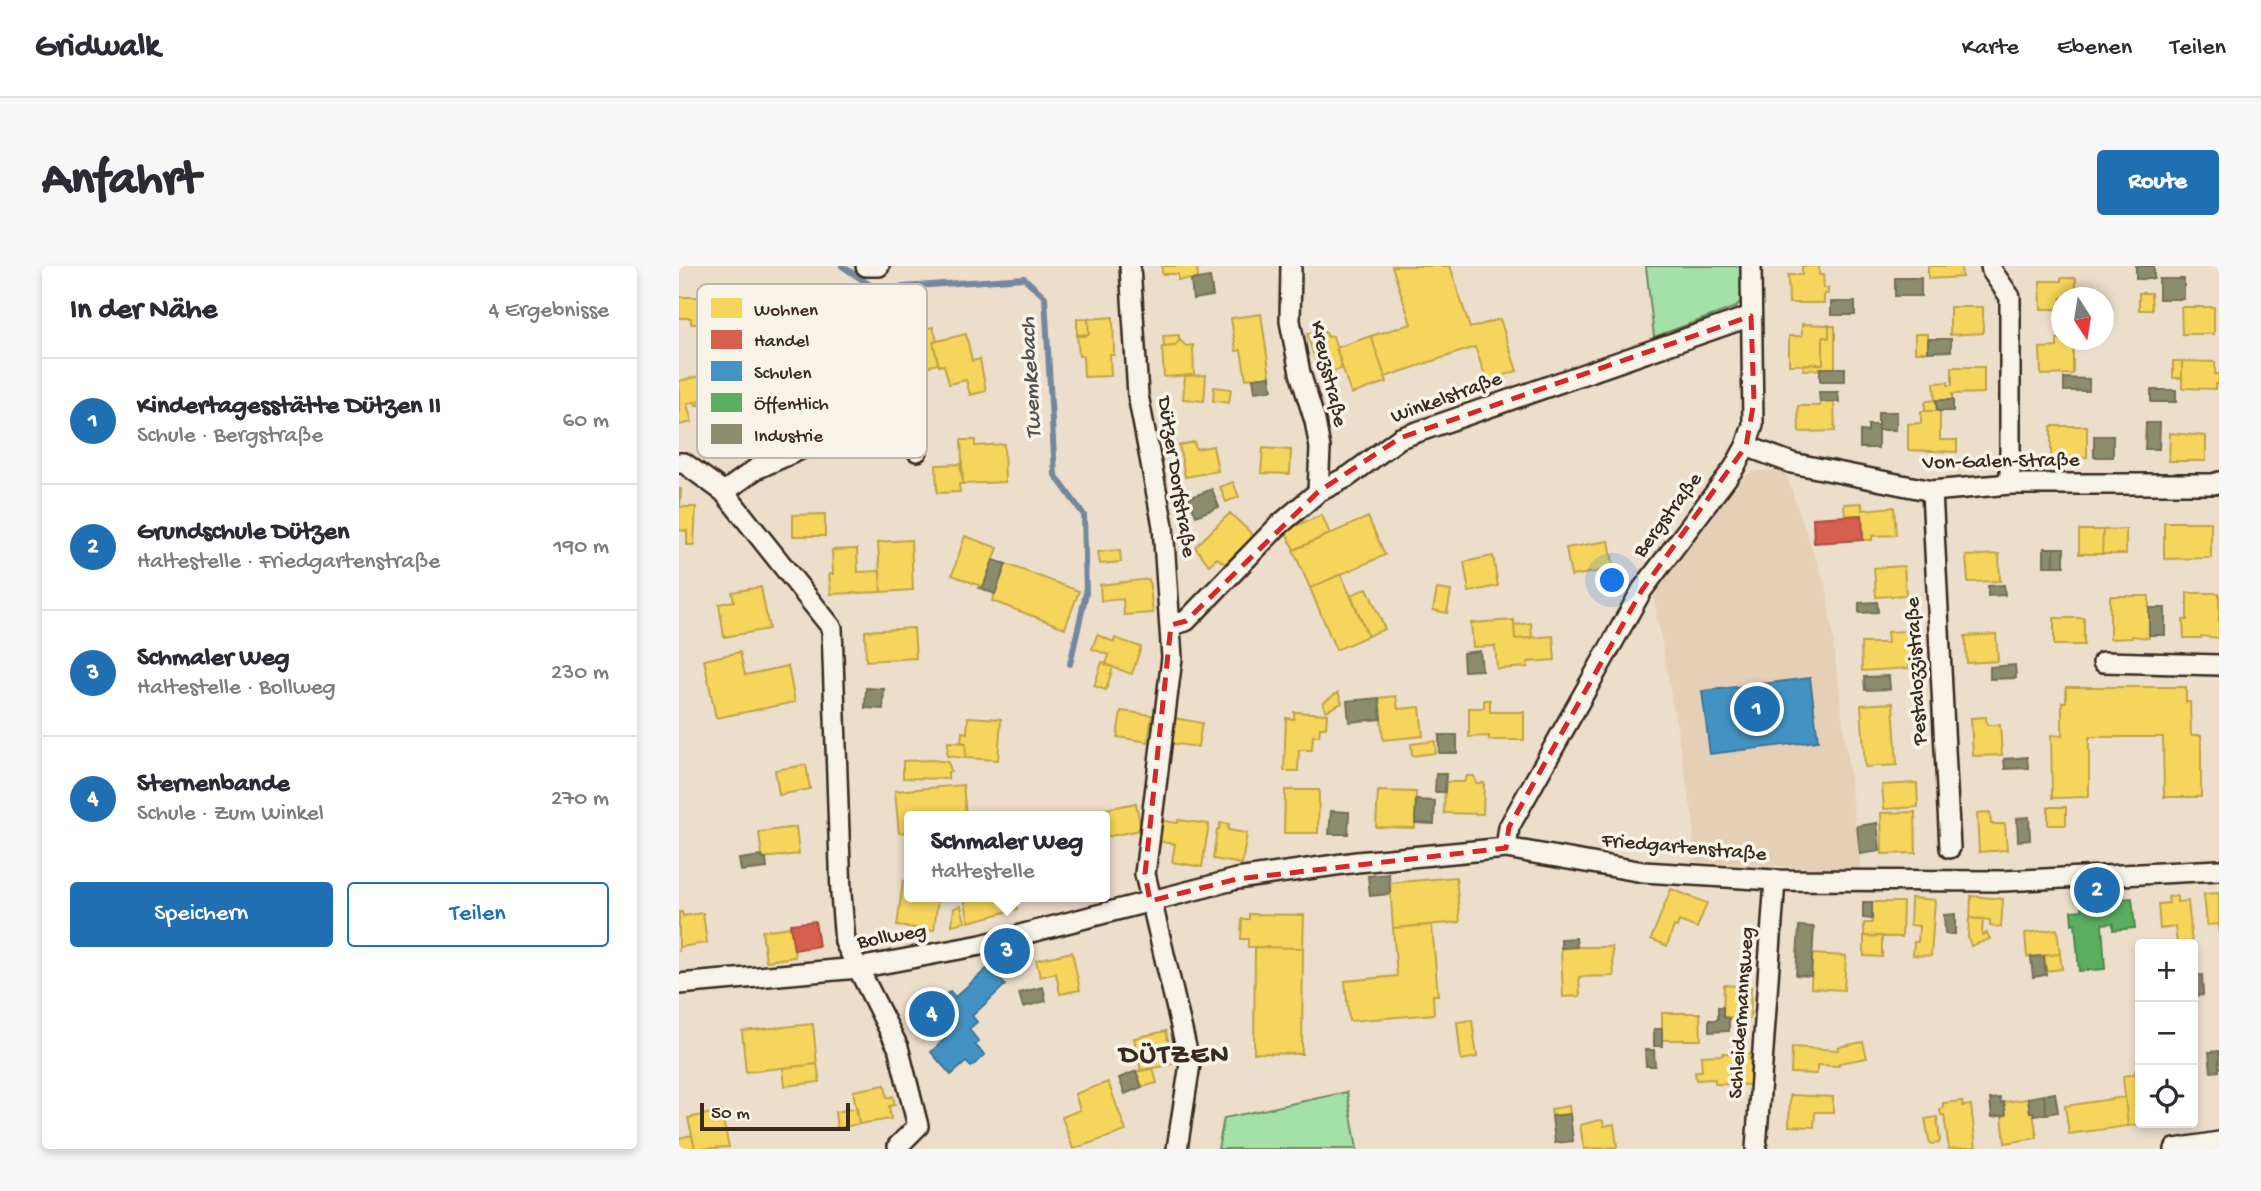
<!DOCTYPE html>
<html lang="de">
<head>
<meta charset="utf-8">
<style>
  body { margin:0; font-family:"Gochi Hand",sans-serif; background:#f7f7f7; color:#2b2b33 }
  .controls { position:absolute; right:21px; bottom:21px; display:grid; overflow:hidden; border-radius:7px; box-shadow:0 4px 10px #0003 }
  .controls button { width:63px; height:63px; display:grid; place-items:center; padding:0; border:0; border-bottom:2px solid #e1e1e2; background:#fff; color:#2b2b33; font:35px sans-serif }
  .compass { position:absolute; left:1372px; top:21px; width:63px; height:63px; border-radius:50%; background:#fff; box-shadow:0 4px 10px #0003; rotate:168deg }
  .scale { position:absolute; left:21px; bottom:18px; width:150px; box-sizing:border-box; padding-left:7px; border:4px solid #3b2a1e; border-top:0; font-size:19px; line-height:24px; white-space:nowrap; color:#3b2a1e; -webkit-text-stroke:5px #f7f3e8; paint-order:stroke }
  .you { position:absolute; left:934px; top:315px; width:24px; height:24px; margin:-18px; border:5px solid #fff; border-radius:50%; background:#1a73e8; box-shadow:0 0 0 10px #1a73e833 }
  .badge { display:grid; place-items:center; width:46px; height:46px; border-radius:50%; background:#1f6fb2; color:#fff; font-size:23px; font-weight:700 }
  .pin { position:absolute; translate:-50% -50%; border:4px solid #fff; box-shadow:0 2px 7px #0006 }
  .popup { position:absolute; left:225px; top:545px; width:206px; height:91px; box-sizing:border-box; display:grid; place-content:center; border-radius:7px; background:#fff; filter:drop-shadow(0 2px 5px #0005); font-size:23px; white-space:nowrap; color:#7c7c81 }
  .popup b { font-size:26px; color:#2b2b33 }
  .popup::after { content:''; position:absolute; left:50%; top:100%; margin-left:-14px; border:14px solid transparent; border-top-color:#fff }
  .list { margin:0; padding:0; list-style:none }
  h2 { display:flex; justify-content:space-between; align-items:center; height:91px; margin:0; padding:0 28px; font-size:30px }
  h2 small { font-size:23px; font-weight:400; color:#7c7c81 }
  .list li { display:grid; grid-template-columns:46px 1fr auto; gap:21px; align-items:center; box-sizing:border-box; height:126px; padding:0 28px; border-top:2px solid #e1e1e2 }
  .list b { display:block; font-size:26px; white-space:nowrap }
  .list p { margin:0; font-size:23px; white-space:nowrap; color:#7c7c81 }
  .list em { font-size:23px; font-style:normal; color:#7c7c81 }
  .actions { display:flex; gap:14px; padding:21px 28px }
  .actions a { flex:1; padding:16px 0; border:2px solid #1f6fb2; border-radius:7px; text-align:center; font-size:24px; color:#1f6fb2 }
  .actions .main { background:#1f6fb2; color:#fff }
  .icon { flex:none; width:38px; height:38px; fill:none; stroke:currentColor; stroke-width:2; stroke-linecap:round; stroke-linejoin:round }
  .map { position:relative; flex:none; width:1540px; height:883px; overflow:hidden; border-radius:7px }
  header { display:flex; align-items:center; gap:42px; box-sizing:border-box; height:98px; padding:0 35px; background:#fff; border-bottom:2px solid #e1e1e2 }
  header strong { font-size:33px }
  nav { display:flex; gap:38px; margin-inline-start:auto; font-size:24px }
  .intro { display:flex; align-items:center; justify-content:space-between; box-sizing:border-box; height:168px; padding:0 42px }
  h1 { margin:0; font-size:49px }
  .button { padding:18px 32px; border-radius:7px; background:#1f6fb2; color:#fff; font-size:24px; font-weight:700 }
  main { display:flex; gap:42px; padding:0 42px }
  aside { flex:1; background:#fff; border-radius:7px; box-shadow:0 4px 10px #0003 }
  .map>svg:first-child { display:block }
  .built { fill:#e6cfb7 }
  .green { fill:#a4e1a8; stroke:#708663; stroke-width:2 }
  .homes { fill:#f6d55c; stroke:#bea249; stroke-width:2 }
  .shops { fill:#d6604d; stroke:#a8503f; stroke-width:2 }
  .schools { fill:#4393c3; stroke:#417492; stroke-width:2 }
  .public { fill:#5aae61; stroke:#51864d; stroke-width:2 }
  .industry { fill:#8c8c6e; stroke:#746f56; stroke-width:2 }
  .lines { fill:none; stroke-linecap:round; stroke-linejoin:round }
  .stream { stroke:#73889e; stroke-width:6 }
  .minor-casing { stroke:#3b2a1e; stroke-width:24 }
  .minor { stroke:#f7f3e8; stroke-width:19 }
  .marked { fill:none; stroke:#d62828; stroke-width:5; stroke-dasharray:14 9; stroke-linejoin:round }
  .labels { text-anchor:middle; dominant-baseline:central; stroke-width:7; stroke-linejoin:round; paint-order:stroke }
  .street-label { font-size:21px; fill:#3b2a1e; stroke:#f7f3e8 }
  .water-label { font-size:23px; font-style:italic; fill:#525154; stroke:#f7f3e8 }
  .district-label { font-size:28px; font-weight:bold; letter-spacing:2px; fill:#3b2a1e; stroke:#f7f3e8 }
  .key { fill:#f7f3e8; stroke:#bfb7ab; stroke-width:2 }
  .key-label { font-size:19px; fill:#3b2a1e }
</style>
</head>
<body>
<header>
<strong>Gridwalk</strong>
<nav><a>Karte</a><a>Ebenen</a><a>Teilen</a></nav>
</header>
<div class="intro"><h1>Anfahrt</h1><a class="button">Route</a></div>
<main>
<aside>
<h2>In der Nähe<small>4 Ergebnisse</small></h2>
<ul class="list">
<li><span class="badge">1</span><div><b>Kindertagesstätte Dützen II</b><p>Schule · Bergstraße</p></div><em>60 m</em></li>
<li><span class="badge">2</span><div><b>Grundschule Dützen</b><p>Haltestelle · Friedgartenstraße</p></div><em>190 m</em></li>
<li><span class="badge">3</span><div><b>Schmaler Weg</b><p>Haltestelle · Bollweg</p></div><em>230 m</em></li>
<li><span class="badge">4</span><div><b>Sternenbande</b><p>Schule · Zum Winkel</p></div><em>270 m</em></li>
</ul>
<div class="actions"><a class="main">Speichern</a><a>Teilen</a></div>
</aside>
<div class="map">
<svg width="1540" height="883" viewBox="0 0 1540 883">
  <rect width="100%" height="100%" fill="#eddecb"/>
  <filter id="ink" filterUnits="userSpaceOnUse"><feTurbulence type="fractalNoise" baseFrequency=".0143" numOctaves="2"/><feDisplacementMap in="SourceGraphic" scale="14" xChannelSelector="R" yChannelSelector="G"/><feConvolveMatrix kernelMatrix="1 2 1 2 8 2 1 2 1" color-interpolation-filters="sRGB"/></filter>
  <g filter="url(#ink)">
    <!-- built -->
    <path class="built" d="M1105,203L1148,324L1182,604L1013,596L1015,558L974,328L1064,212L1073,206Z"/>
    <!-- green -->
    <path class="green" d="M967,0H1064V32L1057,41L975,71Z
      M668,826L678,883H539L545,852Z"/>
    <!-- homes -->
    <path class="homes" d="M483,0H518L519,13L499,14V8H483Z
      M713,0H771L791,62L821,53L838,105L808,115L796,81L706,111L692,70L732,58Z
      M1123,0H1140V9H1144L1145,22H1149V28H1145V37H1110L1109,9H1123Z
      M1249,0H1282L1283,11L1249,13Z
      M1382,12H1397V32H1382V43H1362L1361,15H1382Z
      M23,18L45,20V35H30V31H23Z
      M1460,27H1472L1473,44H1460Z
      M0,31H30V35H45V58H12V52H0Z
      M1271,41H1304V67L1271,69Z
      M1502,41H1535V68H1503Z
      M582,48L591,110L567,113L562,84L557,85L552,52Z
      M434,51L435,89H431L432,110L405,111L404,90H400L398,69L410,68L409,53Z
      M398,53H409L410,68L407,70H398Z
      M76,58H108V93H76Z
      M1123,58L1150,59V72L1144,71V98L1110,99V70H1123Z
      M1150,60H1156V103L1124,104L1125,98H1144V71L1150,72Z
      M254,61L258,75L254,76L259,98L242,102L233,66Z
      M639,64L647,67L649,71L654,70L662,97V103L641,109L628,68Z
      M287,68L293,95L301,93L307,125L291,129L287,114L270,118L265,99L260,100L254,76Z
      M1236,68H1249V86H1236Z
      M500,69V75L496,80L485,81L484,70Z
      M692,70L708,116L672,128L657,82Z
      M1378,73L1394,74V108L1362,109L1361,82L1378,81Z
      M501,74L507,80L514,79L515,109L485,111L483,81L496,80Z
      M108,78H133V104H114V93H108Z
      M157,80H180L179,93H192V82H210V104H200V120H187V126H179V142H147V119H157Z
      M1494,95H1503V112H1494Z
      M1503,95L1536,96V108H1540V118H1536V123L1503,122Z
      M1273,101H1305V127L1273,128V134H1256L1255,117L1269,116V119H1273Z
      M527,109L525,135L504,133L506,110Z
      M21,110L27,133L19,135L20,139H17L16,136L8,138L13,156L0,159V115Z
      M535,121L552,123L550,137L534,135Z
      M53,132H94V163H53Z
      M1257,134L1258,145H1246V137L1248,135Z
      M1141,136H1155L1156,165L1120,166L1119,140H1141Z
      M1242,145H1261V174H1278V186L1229,184V158L1242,157Z
      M1372,160H1408V191L1372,192Z
      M94,162L112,163V183H93Z
      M1491,167L1527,170V195H1490Z
      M282,174H296V180L325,178L326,216L284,218Z
      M515,176L517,183L534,180L539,205L506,211L500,179Z
      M584,182L612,184L611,208L582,207Z
      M281,198L284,218H280L281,226L258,227L257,199Z
      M554,216L560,231L547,236L541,221Z
      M0,223H2L1,241H17L15,279H8V265L0,264Z
      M1183,237V244L1215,241L1217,269L1193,270V274H1184L1183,249L1166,250L1165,238Z
      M551,247L575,270L546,298L538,292L530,299L516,281Z
      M146,248V270H114V249Z
      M643,249L651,268L615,284L606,264Z
      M689,251L706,289L631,322L614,284Z
      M1485,256H1532V292L1485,293Z
      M1447,263V288H1423L1424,264Z
      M1400,264H1424L1423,288H1400Z
      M286,270L319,282L304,321L273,309Z
      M232,274L234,324L202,326L199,276Z
      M930,275L935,303L892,310L887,282Z
      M178,283L179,306L201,305L202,326L152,328L150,308H154L153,284Z
      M441,284L442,296L421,298L419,286Z
      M1320,288L1321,315L1289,316L1287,290Z
      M814,290L819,320L790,326L785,296Z
      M327,298L400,325L386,362L313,335Z
      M1225,300L1227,329L1197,331L1195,302Z
      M662,308L689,370L657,384L631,322Z
      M470,313L474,347L445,349L444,333L422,335L421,319Z
      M82,321L90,363L45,371L40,338L55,335L53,326Z
      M688,322L706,363L689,370L672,329Z
      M758,323L772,325L768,347L754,344Z
      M1508,327H1540V372L1522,370V372H1505L1504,354H1508Z
      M1431,330H1470V372L1453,370V372L1431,373Z
      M1375,352H1405V379H1375Z
      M835,354L836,373L874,370L876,394L849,396V401L818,403L816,380L794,381L792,357Z
      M852,357L853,372L836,373L835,359Z
      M235,362L237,392L187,395L186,365Z
      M1228,365L1231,402L1183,405L1182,377H1209L1208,366Z
      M1317,368L1319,395L1288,397L1286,370Z
      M418,369L435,376L436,372L462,381L453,408L427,399L430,389L413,383Z
      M61,386L66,409L109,400L116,436L37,452L25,394Z
      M423,396L434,401L427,424L415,420Z
      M1387,421H1507V436H1511L1512,469H1522V531H1485L1484,471H1410V531L1373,532L1372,469L1383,470V436H1387Z
      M659,426L663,437L647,445L644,437Z
      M717,430L719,443L741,441L744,470L704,474L700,432Z
      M805,434H811V446H845V474H810V470L790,471V442H805Z
      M1214,437L1218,499L1186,501L1182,439Z
      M442,445L473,449L469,476L438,471Z
      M615,446L648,448L647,462H641L640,470H634L633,484H620L619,505H605L607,452L615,453Z
      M289,451L322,453L319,494L286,492L287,477L282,476L283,466L288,467Z
      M1307,451L1308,459H1321L1323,489L1294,490L1292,452Z
      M495,452L523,457L519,481L490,477Z
      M756,475L757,487L733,490L732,478Z
      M269,476L287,477L286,492L268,490Z
      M253,494L269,496L272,505L269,506V513L224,512V495Z
      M127,499L131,523L100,529L96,504Z
      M788,510H795L797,517H805L804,548L765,547L766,516H785Z
      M1238,517L1239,541L1205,543L1203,519Z
      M284,519L287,550H230V566L220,567L216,525Z
      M606,524H640L639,567H605Z
      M699,525L737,526L736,562L697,561Z
      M457,537L462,564L426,571V550H407L406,547Z
      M1369,541H1387V559H1369Z
      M1236,546L1237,587L1203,588L1202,547Z
      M1311,546L1312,558H1326L1328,584L1300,586L1298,547Z
      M479,554L499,557V554L530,558L523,601L493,596L496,578L477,575Z
      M541,557L550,558L549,564L568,567L563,598L534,593L538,563H540Z
      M117,561L120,588L83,592L80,566Z
      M777,611L781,656L714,662L711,617Z
      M224,615L230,616V631H259L255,664L218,660Z
      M992,623L1028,637L1018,662L1000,655L998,661L995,660L988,680L972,673Z
      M1540,627V667L1539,658L1528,659L1525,628Z
      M1292,630L1324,633L1322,661L1311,660V654L1291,652Z
      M1498,630V636L1509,635L1513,678H1498L1496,661L1481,663L1479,638L1490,637L1489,631Z
      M285,631H335L338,643L290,656Z
      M1232,632L1256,634L1252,690L1234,689L1235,676H1239L1240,660L1231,659Z
      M1193,636H1224L1223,671L1185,670V657H1193Z
      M282,640L286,656L273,659L275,642Z
      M0,646H3L4,650L24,647L28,677L0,681V686Z
      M570,648L625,649L624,682L569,681V673H562L563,653H570Z
      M1290,652L1304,653L1303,669L1308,667L1311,673L1292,680L1289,671Z
      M753,659L759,729H754L755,748L670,755L666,715L718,710L714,662Z
      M112,661L116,691L87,695L83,665Z
      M1378,663L1381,688L1348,691L1346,667Z
      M1185,670H1203V691L1185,690Z
      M576,681L624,682L623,788L575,787Z
      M898,681H933L935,710L900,711L901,730L884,731L882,682Z
      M393,686L401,724L381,728L377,707L361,711L357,694Z
      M1133,688L1167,690L1165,724L1132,722Z
      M1381,688L1383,703L1367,705L1365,690Z
      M1045,719L1072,721L1071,753L1044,751Z
      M983,747H1021L1022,774H983Z
      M793,754L798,791L782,794L778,756Z
      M134,758L138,798L67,806L63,765Z
      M487,765L494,798L462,805L455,772Z
      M1184,776L1188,792L1160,797V800L1138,799V808L1112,807L1113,781L1159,784V781Z
      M1044,787L1071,788V819L1036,818V813L1017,814L1016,805H1023L1022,790L1044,789Z
      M138,798L141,816L106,820L104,802Z
      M1461,801V857H1468L1449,860L1444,810L1456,808V805Z
      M474,802L478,817L463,821L457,805Z
      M429,816L447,865L394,883L383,851L401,844L396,828Z
      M206,819L208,832L214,830L216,839L210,840L212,853L180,858L174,825Z
      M1111,829L1154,831V846H1136L1135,861L1110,860Z
      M1446,831L1449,860L1390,868L1386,840Z
      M1349,833L1351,846H1354L1358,872L1326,877L1323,850L1327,849L1325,836Z
      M1283,835L1284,840L1292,839L1297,881L1270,883L1265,849H1262L1261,843L1264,842V837Z
      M890,840L891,848L873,850L872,843Z
      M178,842L180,858L158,862L156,846Z
      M42,845L50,881L16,883L9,852Z
      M1258,851L1261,874L1260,877L1251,878L1246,853Z
      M921,854L924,855L925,860L935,858L938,881L905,883L901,859Z
      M13,869L16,883H0V872Z"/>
    <!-- shops -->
    <path class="shops" d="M1183,249L1184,274L1135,277L1134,252Z
      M136,655L140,680L115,684L111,658Z"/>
    <!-- schools -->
    <path class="schools" d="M1131,412L1139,475L1031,488L1023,425Z
      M310,701L326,719L293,750L298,756L290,763L300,776L296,779L306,789L292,801L287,796L272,809L252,786L266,773L245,749L271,725L276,731Z"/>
    <!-- public -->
    <path class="public" d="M1453,632L1456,662L1434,664V657L1423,658L1426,703L1400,705L1396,657L1393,658L1392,645L1403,644L1402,636Z"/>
    <!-- industry -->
    <path class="industry" d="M1457,0H1475V13H1457Z
      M531,11L534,30L514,33L512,14Z
      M1216,12H1242V30H1216Z
      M1480,13H1505V33H1480Z
      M1152,36H1176V49H1152Z
      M1249,73H1272V85L1249,86Z
      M1141,102H1166V115H1141Z
      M591,110L593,124L576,126L574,112Z
      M1385,112L1410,113V125H1385Z
      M1472,124H1497V136H1472Z
      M1140,126H1159L1160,136H1141Z
      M1257,134H1274V145H1258Z
      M1199,146H1218L1217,164H1199Z
      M1467,157H1481L1480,183H1466Z
      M1189,159H1199V182H1181V165L1189,166Z
      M1415,170H1434V191H1415Z
      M533,223L540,241L517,250L510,232Z
      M1365,282H1375V300H1365Z
      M1375,282H1385V300H1375Z
      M314,294L327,298L316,328L300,322L304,321Z
      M1325,319L1326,329L1309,330V320Z
      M1198,336L1199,346L1180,347V337Z
      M1470,342H1486V369H1470Z
      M801,385L803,404L785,405L784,387Z
      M1336,399L1337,412L1311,413V401Z
      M1210,410L1211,423L1186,424L1185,411Z
      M187,422L205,423L204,443L186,442Z
      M700,432L702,453L670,456L668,435Z
      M760,469H778V487H760Z
      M1348,491L1349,502L1326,503L1325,493Z
      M757,508H767L766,526H756Z
      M737,534L756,535L755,558L736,557Z
      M652,545L670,546L669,568H650Z
      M1350,551L1351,574L1339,575L1338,552Z
      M1198,557L1201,585L1181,588L1178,560Z
      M83,590V592H87L88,602L62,605L60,593Z
      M710,608L711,628L691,630L689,610Z
      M1184,636H1193V653L1184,652Z
      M1276,648V668H1266L1265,649Z
      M1120,660L1135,661L1132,710L1117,709Z
      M897,672L898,681L882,682V673Z
      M1365,690L1367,709L1354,711L1352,691Z
      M1523,709L1524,729L1514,730V710Z
      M364,721L367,735L344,741L340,727Z
      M1039,741H1044V751L1050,752V765L1030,766V754H1039Z
      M975,763H983V780H975Z
      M966,784H975L976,800H967Z
      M1540,785V805L1532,806L1530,786Z
      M457,805L463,821L446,828L440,812Z
      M1376,827L1379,846L1367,848L1365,829Z
      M1365,829L1367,848L1355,850L1354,846H1351L1349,832Z
      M1321,832L1322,837L1325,836L1327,849L1313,851L1311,833Z
      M891,848L894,875L876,877L873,850Z"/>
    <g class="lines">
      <!-- stream -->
      <path class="stream" d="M163,0L197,23L345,12L366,31L376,209L405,249L407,327L391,398"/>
      <defs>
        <path id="minor" d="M187,0H200
          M451,0L459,129L484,260L493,392L466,608L511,798L498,883
          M612,0L611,55L621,107L636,155L641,182L639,226
          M1312,0L1313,5L1331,31V218
          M1067,180L1113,197L1253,225L1331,218H1535L1540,216
          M0,197H5L45,226L153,362L162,628L166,676L219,781L239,860L219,880
          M1253,225L1271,582
          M45,226L77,203L217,141L233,151L238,185
          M492,359L507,355L599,260L639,226L670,210L721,172L1072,50
          M1424,396L1540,399
          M827,582L830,561L963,324L1055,202L1067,180L1074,159L1072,0
          M0,718L179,702L302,679L558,613L678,596L827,582L964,606L1096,614L1325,615L1540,604
          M1077,883L1096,614
          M1496,883L1540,876"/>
      </defs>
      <!-- minor casing -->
      <use href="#minor" class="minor-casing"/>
      <!-- minor -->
      <use href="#minor" class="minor"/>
    </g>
  </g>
  <!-- marked area -->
  <path class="marked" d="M1072,50L1075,135L1067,180L963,324L830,561L827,582L558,613L471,635L466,608L492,359L507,355L639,226L721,172Z"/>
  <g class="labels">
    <!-- street labels -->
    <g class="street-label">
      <text transform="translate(648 108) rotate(77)">Kreuzstraße</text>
      <text transform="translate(768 133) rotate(-20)">Winkelstraße</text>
      <text transform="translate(1322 197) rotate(-1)">Von-Galen-Straße</text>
      <text transform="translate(496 211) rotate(81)">Dützer Dorfstraße</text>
      <text transform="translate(990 250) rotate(-53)">Bergstraße</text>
      <text transform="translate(1239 405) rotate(-93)">Pestalozzistraße</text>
      <text transform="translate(1005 583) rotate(5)">Friedgartenstraße</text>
      <text transform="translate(213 672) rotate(-10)">Bollweg</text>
      <text transform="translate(1064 747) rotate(-86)">Schleidermannsweg</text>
    </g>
    <!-- water labels -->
    <g class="water-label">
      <text transform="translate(353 112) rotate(-93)">Twemkebach</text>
    </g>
    <!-- district labels -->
    <g class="district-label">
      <text x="496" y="790">DÜTZEN</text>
    </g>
  </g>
  <!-- legend -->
  <rect x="18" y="18" width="230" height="174" rx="10" class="key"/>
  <rect x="32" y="32" width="31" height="20" fill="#f6d55c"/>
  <rect x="32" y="64" width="31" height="19" fill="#d6604d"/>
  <rect x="32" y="95" width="31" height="20" fill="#4393c3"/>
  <rect x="32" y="127" width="31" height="19" fill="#5aae61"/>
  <rect x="32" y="158" width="31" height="20" fill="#8c8c6e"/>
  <g class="key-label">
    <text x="75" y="49">Wohnen</text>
    <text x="75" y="80">Handel</text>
    <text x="75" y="112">Schulen</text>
    <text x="75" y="143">Öffentlich</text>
    <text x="75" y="175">Industrie</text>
  </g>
</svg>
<div class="controls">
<button>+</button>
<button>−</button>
<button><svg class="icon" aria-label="locate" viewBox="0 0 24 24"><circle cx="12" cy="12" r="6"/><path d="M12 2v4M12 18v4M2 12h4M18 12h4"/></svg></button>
</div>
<svg class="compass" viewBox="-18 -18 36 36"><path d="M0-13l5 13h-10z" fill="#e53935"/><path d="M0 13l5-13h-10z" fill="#7c7c81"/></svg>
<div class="scale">50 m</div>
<div class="you"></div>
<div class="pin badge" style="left:1078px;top:443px">1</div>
<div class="pin badge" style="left:1418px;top:624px">2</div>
<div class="pin badge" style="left:328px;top:685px">3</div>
<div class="popup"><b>Schmaler Weg</b>Haltestelle</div>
<div class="pin badge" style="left:253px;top:748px">4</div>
</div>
</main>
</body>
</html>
